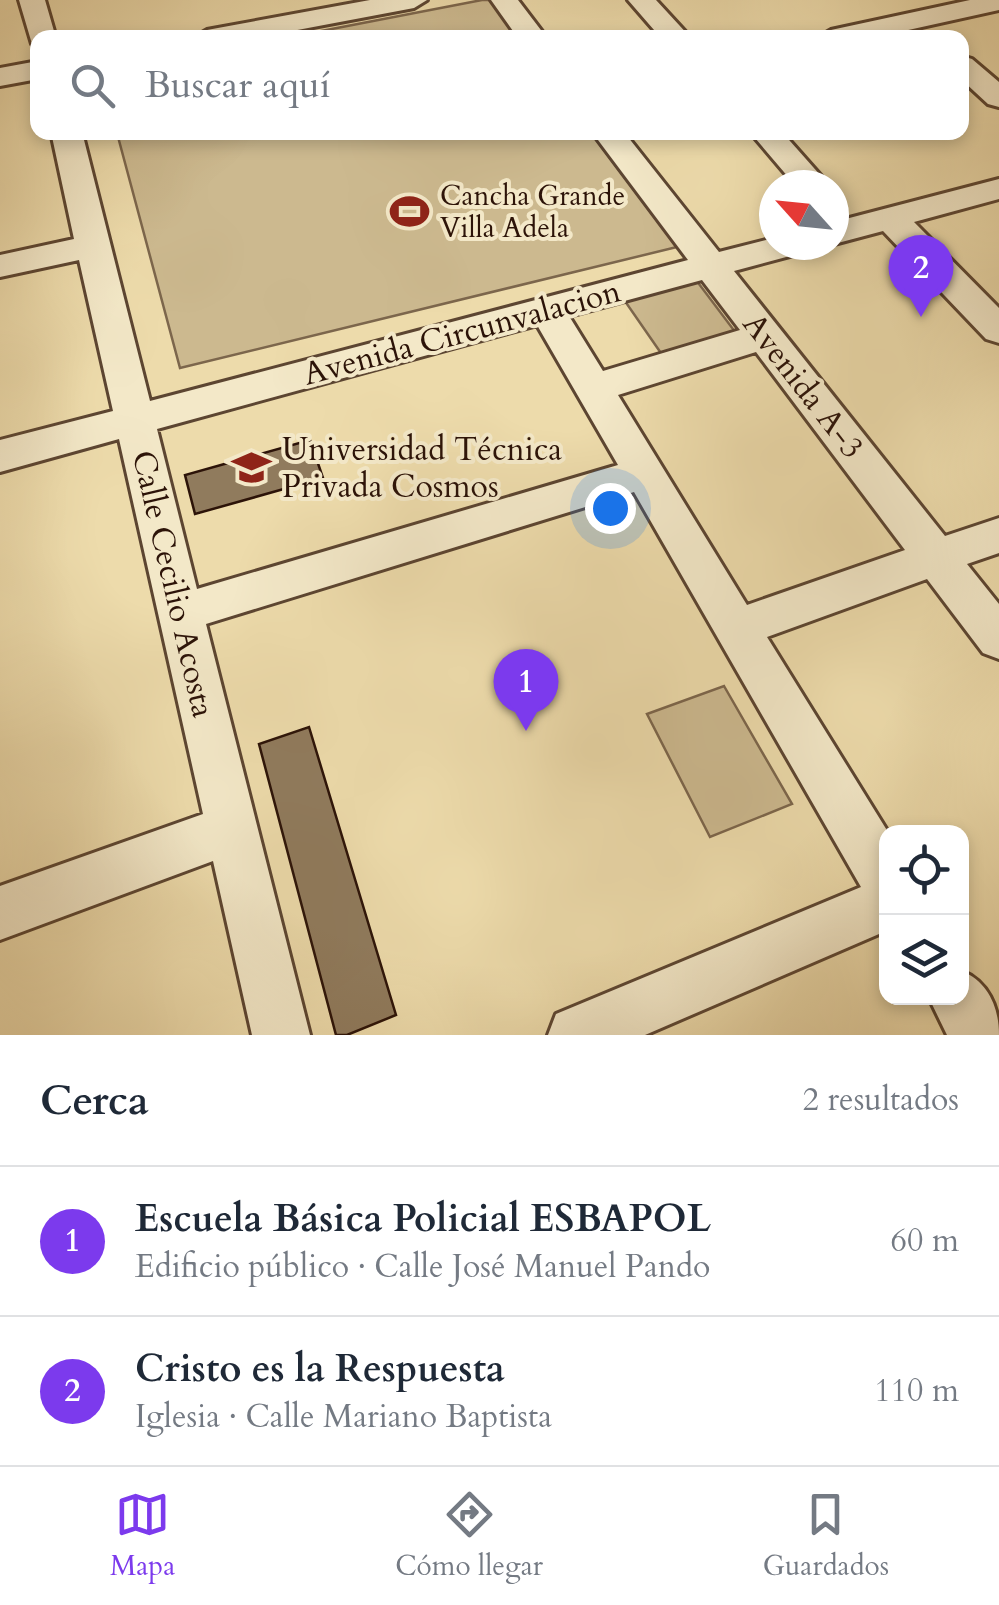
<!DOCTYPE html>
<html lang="es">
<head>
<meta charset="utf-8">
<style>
  body { margin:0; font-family:Cardo,serif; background:#f2f2f3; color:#1f2937 }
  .controls { position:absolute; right:30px; bottom:30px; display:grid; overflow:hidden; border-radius:20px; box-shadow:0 5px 15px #0003 }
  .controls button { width:90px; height:90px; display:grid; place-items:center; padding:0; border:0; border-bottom:2px solid #e0e1e3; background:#fff; color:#1f2937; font:50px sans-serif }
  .compass { position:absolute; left:759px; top:170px; width:90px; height:90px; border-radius:50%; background:#fff; box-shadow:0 5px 15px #0003; rotate:297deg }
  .you { position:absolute; left:610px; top:508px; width:35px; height:35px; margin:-25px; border:8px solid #fff; border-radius:50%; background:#1a73e8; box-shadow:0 0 0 15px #1a73e833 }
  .badge { display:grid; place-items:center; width:65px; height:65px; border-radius:50%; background:#7c3aed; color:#fff; font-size:32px; font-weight:700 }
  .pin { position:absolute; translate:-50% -82px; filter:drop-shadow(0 2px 5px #0008) }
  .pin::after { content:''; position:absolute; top:52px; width:35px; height:30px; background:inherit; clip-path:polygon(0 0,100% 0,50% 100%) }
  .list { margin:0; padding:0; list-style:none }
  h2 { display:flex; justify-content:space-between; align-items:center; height:130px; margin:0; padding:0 40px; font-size:42px }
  h2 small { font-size:32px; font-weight:400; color:#747a83 }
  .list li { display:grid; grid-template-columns:65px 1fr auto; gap:30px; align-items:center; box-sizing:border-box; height:150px; padding:0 40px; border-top:2px solid #e0e1e3 }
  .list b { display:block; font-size:38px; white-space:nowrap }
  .list p { margin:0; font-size:32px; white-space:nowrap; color:#747a83 }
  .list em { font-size:32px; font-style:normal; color:#747a83 }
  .icon { flex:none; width:55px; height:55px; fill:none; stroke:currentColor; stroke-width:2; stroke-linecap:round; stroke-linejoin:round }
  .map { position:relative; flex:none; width:999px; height:1035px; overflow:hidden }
  .search { position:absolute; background:#fff; box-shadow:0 5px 15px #0003; left:30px; right:30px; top:30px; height:110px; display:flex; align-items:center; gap:25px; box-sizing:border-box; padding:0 35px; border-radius:20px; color:#747a83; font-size:38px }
  .sheet { height:430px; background:#fff }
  nav { display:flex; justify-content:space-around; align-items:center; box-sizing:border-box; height:140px; border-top:2px solid #e0e1e3; background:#fff; font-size:28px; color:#747a83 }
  nav a { display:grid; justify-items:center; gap:5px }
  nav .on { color:#7c3aed }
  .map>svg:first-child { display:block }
  .green { fill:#ccb98f; stroke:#7c664c; stroke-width:2.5 }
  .building { fill:#907b5d; stroke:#2c1308; stroke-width:2.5 }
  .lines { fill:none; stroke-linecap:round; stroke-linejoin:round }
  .minor-casing { stroke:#5c4531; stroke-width:6 }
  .minor { fill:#f3e8c8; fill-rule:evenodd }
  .labels { text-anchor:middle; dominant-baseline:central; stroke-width:8; stroke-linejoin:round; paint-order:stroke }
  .far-poi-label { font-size:28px; fill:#2c1308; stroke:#f3e8c8; text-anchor:start }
  .street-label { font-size:32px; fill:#2c1308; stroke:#f3e8c8 }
  .poi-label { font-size:32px; fill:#2c1308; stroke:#f3e8c8; text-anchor:start }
</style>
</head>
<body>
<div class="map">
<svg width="999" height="1035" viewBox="0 0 999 1035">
  <rect width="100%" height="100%" fill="#eddbab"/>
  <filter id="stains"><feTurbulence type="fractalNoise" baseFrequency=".002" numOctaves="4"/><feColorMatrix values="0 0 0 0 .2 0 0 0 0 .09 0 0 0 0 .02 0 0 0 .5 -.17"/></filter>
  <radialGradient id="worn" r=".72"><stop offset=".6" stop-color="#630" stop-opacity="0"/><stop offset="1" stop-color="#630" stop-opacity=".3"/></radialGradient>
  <!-- green -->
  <path class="green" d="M482,0H492L520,38H285Z
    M117,133H591L677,247L180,368Z
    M690,272L736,333L663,356L620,294Z
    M724,686L792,804L710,837L647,714Z"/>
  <!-- building -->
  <path class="building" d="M310,440L323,478L195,514L185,475Z
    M309,727L396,1015L347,1035H336L259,744Z"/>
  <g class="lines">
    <defs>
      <path id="minor" d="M19,0H45L56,38H38V45L32,44Z
        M370,0H427L414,8L255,38H193L207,30Z
        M491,0H518L547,38H518Z
        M628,0H656L691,38H661Z
        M970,0H999V10L872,38H817L831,30Z
        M962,56L972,59L999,82V107L988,104L962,80Z
        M38,61V79L0,86V68Z
        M51,132H82L150,401L688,260L592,132H624L719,252L774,238V245H806L801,253L734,271L945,536L999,518V553L967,564L999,604V659L983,653L927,579L767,637L888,832L886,931L645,1035H548L556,1014L861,887L634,492L206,624L310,1035H252L213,861L0,940V886L203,814L119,439L0,472V440L113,411L79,260L0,277V255L74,239ZM702,280L740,330L603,371L569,316ZM537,325L618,465L197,589L157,429ZM756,352L905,550L747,605L618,395Z
        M750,132H782L829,185H795Z
        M999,179V199L914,222L999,308V343L986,339L883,231L834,244V222Z
        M962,971C988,982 999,1007 999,1035H947L929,998H962Z"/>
    </defs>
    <!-- minor casing -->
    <use href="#minor" class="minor-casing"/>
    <!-- minor -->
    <use href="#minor" class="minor"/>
  </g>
  <!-- icons -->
  <defs>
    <symbol id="stadium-bare" viewBox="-9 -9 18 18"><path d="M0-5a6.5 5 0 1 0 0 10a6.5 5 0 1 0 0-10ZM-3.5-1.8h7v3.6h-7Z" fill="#8f2418" stroke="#f3e8c8" stroke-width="2.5" paint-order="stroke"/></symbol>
    <symbol id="university-bare" viewBox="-9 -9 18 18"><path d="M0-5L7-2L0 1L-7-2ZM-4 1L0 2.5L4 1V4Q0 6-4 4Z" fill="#8f2418" stroke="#f3e8c8" stroke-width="2.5" paint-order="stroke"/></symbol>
  </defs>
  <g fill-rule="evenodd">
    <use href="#stadium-bare" x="382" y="184" width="55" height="55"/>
    <use href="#university-bare" x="224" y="440" width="55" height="55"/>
  </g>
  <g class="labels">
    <!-- far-poi labels -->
    <g class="far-poi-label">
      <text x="440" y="196">Cancha Grande<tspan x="440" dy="32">Villa Adela</tspan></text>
    </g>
    <!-- street labels -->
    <g class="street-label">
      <text transform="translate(462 333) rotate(-15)">Avenida Circunvalacion</text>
      <text transform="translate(803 386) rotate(52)">Avenida A-3</text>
      <text transform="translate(173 584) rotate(77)">Calle Cecilio Acosta</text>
    </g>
    <!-- poi labels -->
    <g class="poi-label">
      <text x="282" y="450">Universidad Técnica<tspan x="282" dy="37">Privada Cosmos</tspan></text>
    </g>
  </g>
  <rect width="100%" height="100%" filter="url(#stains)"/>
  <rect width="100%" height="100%" fill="url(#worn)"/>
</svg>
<div class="controls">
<button><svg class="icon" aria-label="locate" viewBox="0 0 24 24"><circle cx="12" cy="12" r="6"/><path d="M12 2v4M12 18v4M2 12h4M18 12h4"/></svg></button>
<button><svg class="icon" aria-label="layers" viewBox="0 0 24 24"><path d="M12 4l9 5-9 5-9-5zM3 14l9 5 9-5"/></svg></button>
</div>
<svg class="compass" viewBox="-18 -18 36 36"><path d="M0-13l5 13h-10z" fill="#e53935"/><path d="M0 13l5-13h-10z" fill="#747a83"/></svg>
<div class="you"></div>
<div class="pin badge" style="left:526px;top:731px">1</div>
<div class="pin badge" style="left:921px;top:317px">2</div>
<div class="search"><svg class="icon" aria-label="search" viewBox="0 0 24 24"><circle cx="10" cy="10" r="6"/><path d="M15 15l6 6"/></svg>Buscar aquí</div>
</div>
<section class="sheet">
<h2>Cerca<small>2 resultados</small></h2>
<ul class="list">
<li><span class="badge">1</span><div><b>Escuela Básica Policial ESBAPOL</b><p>Edificio público · Calle José Manuel Pando</p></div><em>60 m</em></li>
<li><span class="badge">2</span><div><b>Cristo es la Respuesta</b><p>Iglesia · Calle Mariano Baptista</p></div><em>110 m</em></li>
</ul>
</section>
<nav>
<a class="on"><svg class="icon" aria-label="map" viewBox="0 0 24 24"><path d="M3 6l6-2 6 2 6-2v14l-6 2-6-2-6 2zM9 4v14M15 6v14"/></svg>Mapa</a>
<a><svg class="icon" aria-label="directions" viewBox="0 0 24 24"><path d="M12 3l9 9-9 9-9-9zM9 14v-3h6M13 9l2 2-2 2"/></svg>Cómo llegar</a>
<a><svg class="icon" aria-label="saved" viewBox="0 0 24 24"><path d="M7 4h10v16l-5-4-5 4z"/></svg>Guardados</a>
</nav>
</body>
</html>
